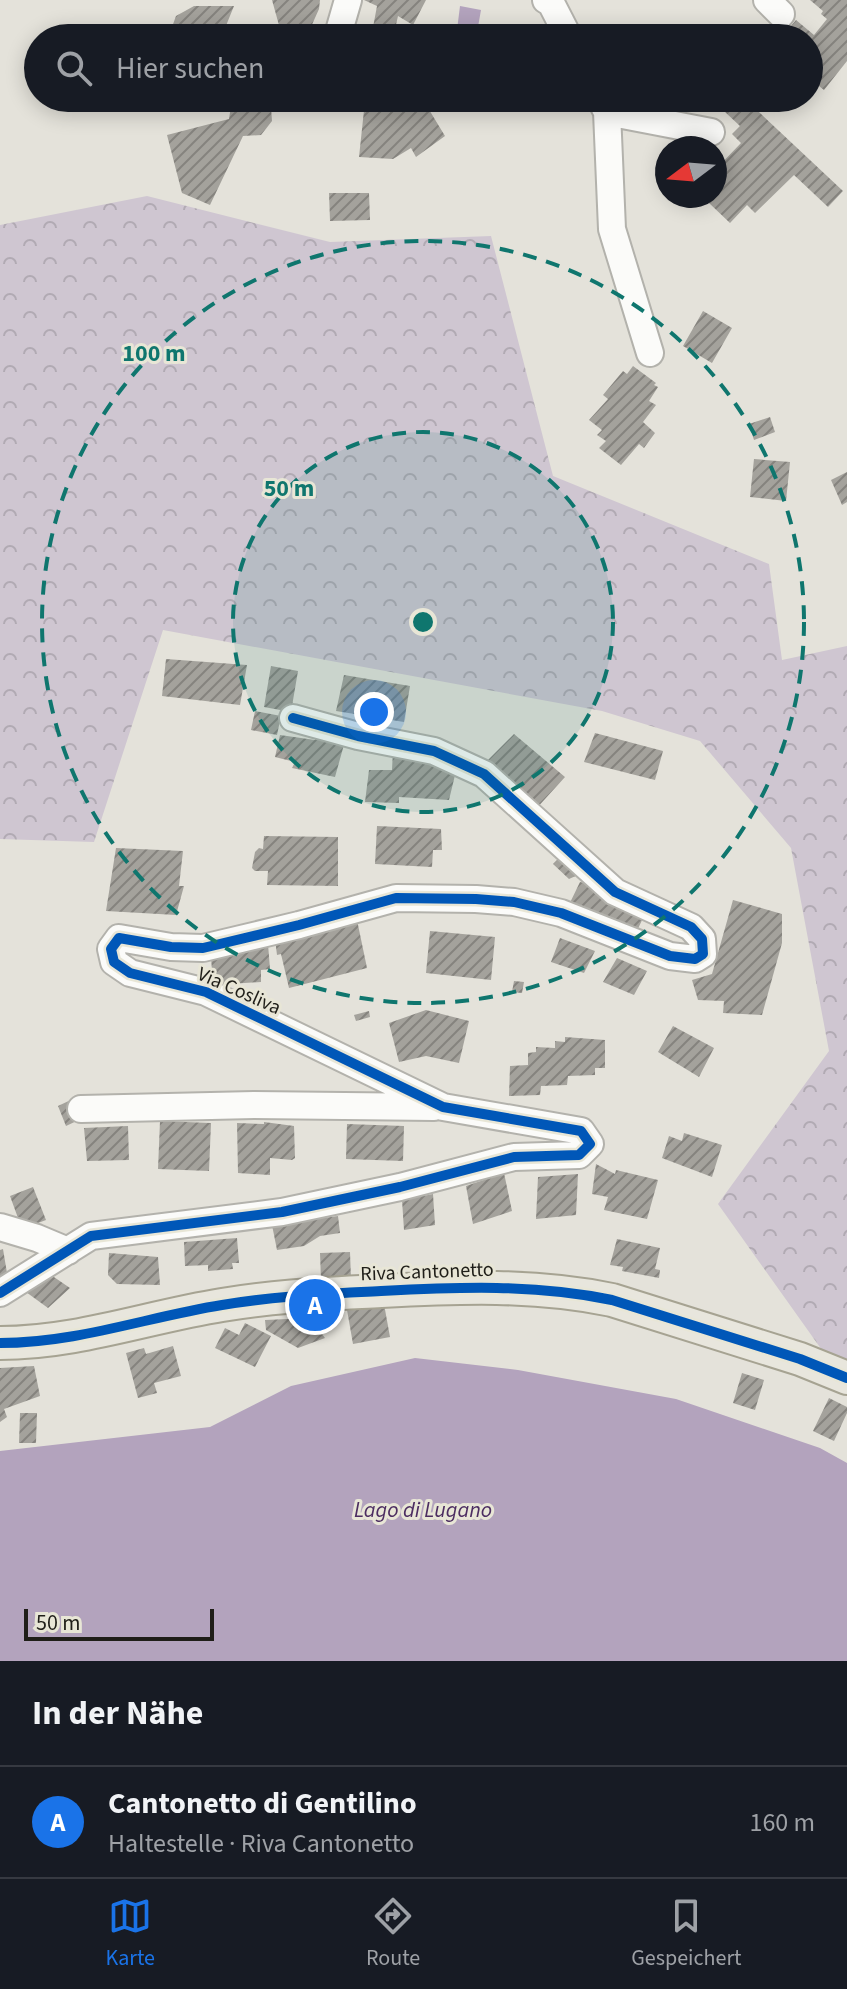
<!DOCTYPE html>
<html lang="de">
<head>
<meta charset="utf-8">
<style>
  body { margin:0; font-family:"Source Sans 3",sans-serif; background:#20242c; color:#f1f3f6 }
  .compass { position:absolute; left:655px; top:136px; width:72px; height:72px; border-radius:50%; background:#171b24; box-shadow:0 4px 20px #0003; rotate:254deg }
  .scale { position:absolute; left:24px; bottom:20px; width:190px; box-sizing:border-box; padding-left:8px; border:4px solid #1f1e18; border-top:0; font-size:22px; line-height:28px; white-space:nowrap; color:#1f1e18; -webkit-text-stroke:6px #e8e6d6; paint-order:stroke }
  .you { position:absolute; left:374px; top:712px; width:28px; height:28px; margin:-20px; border:6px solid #fff; border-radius:50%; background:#1a73e8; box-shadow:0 0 0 12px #1a73e833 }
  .badge { display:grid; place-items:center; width:52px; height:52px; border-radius:50%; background:#1a73e8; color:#fff; font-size:26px; font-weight:700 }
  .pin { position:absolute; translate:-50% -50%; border:4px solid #fff; box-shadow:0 2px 8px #0006 }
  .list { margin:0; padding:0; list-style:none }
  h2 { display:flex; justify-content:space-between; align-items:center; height:104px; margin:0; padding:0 32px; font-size:34px }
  h2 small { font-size:26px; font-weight:400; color:#9ea1a6 }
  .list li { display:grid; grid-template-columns:52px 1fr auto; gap:24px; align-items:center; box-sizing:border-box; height:112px; padding:0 32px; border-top:2px solid #363941 }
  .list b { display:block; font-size:30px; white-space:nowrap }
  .list p { margin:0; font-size:26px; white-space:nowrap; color:#9ea1a6 }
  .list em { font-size:26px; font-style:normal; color:#9ea1a6 }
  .icon { flex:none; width:44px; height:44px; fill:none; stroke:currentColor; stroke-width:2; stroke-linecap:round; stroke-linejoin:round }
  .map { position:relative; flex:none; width:847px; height:1661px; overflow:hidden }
  .search { position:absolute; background:#171b24; box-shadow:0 4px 20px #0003; left:24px; right:24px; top:24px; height:88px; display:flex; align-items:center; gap:20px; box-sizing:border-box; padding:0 28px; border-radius:44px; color:#9ea1a6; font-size:30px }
  .sheet { height:216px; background:#171b24 }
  nav { display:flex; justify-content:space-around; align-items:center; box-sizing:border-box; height:112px; border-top:2px solid #363941; background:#171b24; font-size:22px; color:#9ea1a6 }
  nav a { display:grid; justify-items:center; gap:4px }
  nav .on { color:#1a73e8 }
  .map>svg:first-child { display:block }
  .forest { fill:url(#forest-crowns) }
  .water { fill:#b3a3bd }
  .building { fill:url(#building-hatch) }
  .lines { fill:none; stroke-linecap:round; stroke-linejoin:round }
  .minor-casing { stroke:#b3b2ac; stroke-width:30 }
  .major-casing { stroke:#a6a392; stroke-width:36 }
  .minor { stroke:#fbfbf9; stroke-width:26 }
  .major { stroke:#e8e6dd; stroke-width:32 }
  .cycleway-casing { stroke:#e8e6d6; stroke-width:15 }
  .cycleway { stroke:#0057b8; stroke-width:10 }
  .ring { fill:none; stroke:#0f766e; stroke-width:4; stroke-dasharray:14 10 }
  .labels { text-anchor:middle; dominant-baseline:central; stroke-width:6; stroke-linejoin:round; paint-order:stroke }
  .street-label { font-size:20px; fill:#1f1e18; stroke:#e8e6d6 }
  .water-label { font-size:22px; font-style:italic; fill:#4c2d61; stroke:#e8e6d6 }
  .centre { fill:#0f766e; stroke:#e8e6d6; stroke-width:4 }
  .ring-label { font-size:24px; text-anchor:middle; font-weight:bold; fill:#0f766e; stroke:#e8e6d6; stroke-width:6; stroke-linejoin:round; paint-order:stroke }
</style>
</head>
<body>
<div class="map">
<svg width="847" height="1661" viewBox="0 0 847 1661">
  <defs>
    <pattern id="forest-crowns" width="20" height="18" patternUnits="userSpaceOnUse" patternTransform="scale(2)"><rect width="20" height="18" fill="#cfc6d1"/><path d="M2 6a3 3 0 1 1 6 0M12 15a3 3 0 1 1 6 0" fill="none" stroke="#b1aab3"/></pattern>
    <pattern id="building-hatch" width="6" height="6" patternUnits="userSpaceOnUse" patternTransform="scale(2)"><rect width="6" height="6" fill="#a4a29c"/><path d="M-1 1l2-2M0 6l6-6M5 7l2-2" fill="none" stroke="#85837e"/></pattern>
  </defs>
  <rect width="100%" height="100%" fill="#e4e2da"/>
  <!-- forest -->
  <path class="forest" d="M147,196L330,242L491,236L553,476L769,564L782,660L847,646V1378L839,1374L718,1204L829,1051L791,848L700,741L602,711L163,630L94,842L0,839V225Z"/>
  <!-- water -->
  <path class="water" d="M460,6L481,10L476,38H456Z
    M415,1358L518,1370L676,1399L820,1448L847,1463V1661H0V1451L210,1427L291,1386Z"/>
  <!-- building -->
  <path class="building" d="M272,0H320L319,9L306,38L282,36Z
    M364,0H426L413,25L398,16L393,38H371L377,6Z
    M810,0H847V61L824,90L809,78V38H781L796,20L814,35L827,19L821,14L823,11Z
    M194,6H234L221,38H173L172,27L176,16Z
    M237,98H264L271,107L272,121L261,135L243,136L210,205L182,193L167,135L229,119L231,106Z
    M402,98H428V108L445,136L416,157L411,148L393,159L359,157L365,101L402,105Z
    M710,98H744L843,191L828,207L794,175L755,213L747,205L730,223L709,203L715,197V170L741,143L732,134L740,126Z
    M329,193H369L370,220L330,221Z
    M703,311L732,328L712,363L683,346Z
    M633,366L656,383L654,385L658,387L649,401L656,405L643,422L655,433L644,448L639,444L621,465L599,448L606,441L597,435L602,430L589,420L608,399L603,395L623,371L627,374Z
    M770,417L775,432L754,440L749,424Z
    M754,459L790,462L786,501L750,497Z
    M847,472V502L842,505L831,480Z
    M166,659L247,665L240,705L162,696Z
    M271,666L298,671L291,712L264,707Z
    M344,675L410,686L404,722L336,711Z
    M255,711L281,716L277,735L251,730Z
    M595,733L663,751L655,780L584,762Z
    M316,734L345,741L335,777L292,768L295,762L275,757L280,735L315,740Z
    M514,734L565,777L535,810L482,766Z
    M393,750L456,771L449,800L399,797V803L365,802L369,770H392Z
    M377,826L441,829L442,850H433L432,867L375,864Z
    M264,836L338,837V886L267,885L268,871H255L252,868L255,852L259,848L263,849Z
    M116,848L183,851L179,886H184L176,915L106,911Z
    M561,856L580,874L569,879L553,864Z
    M580,882L594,885L628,913L643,918L636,933L566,911Z
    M733,900L782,914V943L762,1015L723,1013L724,1001L698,1000L692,980L712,974Z
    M357,920L367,968L289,988L281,954L277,955L275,939Z
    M430,931L495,937L491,980L426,973Z
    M560,938L595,951L584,973L551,962Z
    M268,944L270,969L261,970V982L213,985L211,957L239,955L238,946Z
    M617,958L647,971L634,995L603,982Z
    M514,981L524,982L522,993L512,992Z
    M426,1010L469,1021L459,1063L426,1056L399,1062L389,1023Z
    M369,1011L370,1017L356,1021L354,1015Z
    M673,1026L714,1048L699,1077L658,1052Z
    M565,1037L605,1040V1068H595V1075L568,1076L567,1085L541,1086L540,1095L509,1096L510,1066L528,1065V1053L536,1052V1047L555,1048V1041L565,1042Z
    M75,1098L83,1118L66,1126L58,1106Z
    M160,1121L211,1123L209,1171L158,1169Z
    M264,1122L294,1126L295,1158L292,1160L270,1158V1175L238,1173L237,1123L264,1124Z
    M347,1124L404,1126L403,1161L346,1159Z
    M128,1126L129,1160L87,1161L84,1128Z
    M684,1133L722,1145L712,1177L662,1158L669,1136L682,1141Z
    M596,1164L615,1174L616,1170L658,1180L647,1219L604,1210L608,1197L592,1194Z
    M504,1173L512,1211L473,1224L466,1186Z
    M578,1174L576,1215L536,1219L538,1177Z
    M33,1187L46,1220L22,1229L10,1196Z
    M433,1194L435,1225L404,1230L402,1200Z
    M338,1216L340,1233L320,1236L304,1246L277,1250L272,1225Z
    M237,1238L239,1263H232L233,1269L208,1271V1265L185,1266L184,1242Z
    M617,1239L660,1248L655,1269L660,1270L659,1278L622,1271L623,1267L610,1265Z
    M3,1249L9,1285H0V1250Z
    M350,1252L351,1279L321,1280L320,1253Z
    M109,1253L158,1257L160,1285L117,1284L108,1275Z
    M51,1275L70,1288L48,1308L26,1292Z
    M384,1304L390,1337L353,1344L347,1310Z
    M310,1318L325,1338L298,1348L266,1330L265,1320Z
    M245,1323L271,1336L255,1367L215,1348L225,1328L239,1335Z
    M173,1346L181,1376L154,1383L157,1393L138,1398L126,1353L144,1348L146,1354Z
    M34,1366L40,1396L4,1409L7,1417L0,1422V1368Z
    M742,1373L764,1380L755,1410L733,1403Z
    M829,1398L847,1407V1413L834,1441L813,1431Z
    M20,1413H37L36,1443H19Z"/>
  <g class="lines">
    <defs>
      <path id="minor" d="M546,0L551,3L569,38
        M767,0L781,14
        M337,38L348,0
        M600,98L607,112L711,132
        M607,112L612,229L650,353
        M81,1109L254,1105L434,1107
        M0,1227L37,1238L68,1251
        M0,1293L91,1236L282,1212L400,1187L514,1157L579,1155L590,1144L581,1131L443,1107L206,992L130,973L114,962L111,949L119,938L171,947L203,948L299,925L396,898L476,899L514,902L561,913L670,956L695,959L703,954L702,939L691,927L615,892L484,774L434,751L358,736L293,718"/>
      <path id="major" d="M0,1343C77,1343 147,1317 222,1305C275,1296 328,1294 381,1291C459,1287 535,1284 612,1300L800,1359L847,1378"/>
    </defs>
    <!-- minor casing -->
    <use href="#minor" class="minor-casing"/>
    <!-- major casing -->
    <use href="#major" class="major-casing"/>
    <!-- minor -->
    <use href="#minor" class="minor"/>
    <!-- major -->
    <use href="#major" class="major"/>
    <defs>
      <path id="cycleway" d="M0,1293L91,1236L282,1212L400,1187L514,1157L579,1155L590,1144L581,1131L443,1107L206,992L130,973L114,962L111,949L119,938L171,947L203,948L299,925L396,898L476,899L514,902L561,913L670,956L695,959L703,954L702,939L691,927L615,892L484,774L434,751L358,736L293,718
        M0,1343C77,1343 147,1317 222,1305C275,1296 328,1294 381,1291C459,1287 535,1284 612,1300L800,1359L847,1378"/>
    </defs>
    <!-- cycleway casing -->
    <use href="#cycleway" class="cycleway-casing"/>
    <!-- cycleway -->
    <use href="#cycleway" class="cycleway"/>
  </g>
  <!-- distance rings -->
  <circle cx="423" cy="622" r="190" fill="#0f766e" fill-opacity=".12"/>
  <g class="ring">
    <circle cx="423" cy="622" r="190"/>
    <circle cx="423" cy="622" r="381"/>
  </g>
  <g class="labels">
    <!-- street labels -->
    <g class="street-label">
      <text transform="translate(239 991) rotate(24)">Via Cosliva</text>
      <text transform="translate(427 1272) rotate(-2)">Riva Cantonetto</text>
    </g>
    <!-- water labels -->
    <g class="water-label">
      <text x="423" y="1510">Lago di Lugano</text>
    </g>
  </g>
  <circle cx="423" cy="622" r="12" class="centre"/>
  <g class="ring-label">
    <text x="154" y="361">100 m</text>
    <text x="289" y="496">50 m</text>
  </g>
</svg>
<svg class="compass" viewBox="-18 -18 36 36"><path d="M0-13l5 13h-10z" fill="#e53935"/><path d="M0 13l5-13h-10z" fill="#9ea1a6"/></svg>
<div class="scale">50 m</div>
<div class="you"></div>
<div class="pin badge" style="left:315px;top:1305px">A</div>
<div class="search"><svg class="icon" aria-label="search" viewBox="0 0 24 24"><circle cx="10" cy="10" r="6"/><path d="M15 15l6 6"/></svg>Hier suchen</div>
</div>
<section class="sheet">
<h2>In der Nähe<small></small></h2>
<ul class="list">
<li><span class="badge">A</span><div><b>Cantonetto di Gentilino</b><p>Haltestelle · Riva Cantonetto</p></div><em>160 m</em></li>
</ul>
</section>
<nav>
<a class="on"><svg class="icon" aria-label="map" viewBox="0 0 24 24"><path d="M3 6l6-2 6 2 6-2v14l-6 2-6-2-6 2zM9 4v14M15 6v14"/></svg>Karte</a>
<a><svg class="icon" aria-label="directions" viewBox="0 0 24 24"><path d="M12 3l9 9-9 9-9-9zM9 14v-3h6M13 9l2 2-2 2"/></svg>Route</a>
<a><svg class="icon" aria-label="saved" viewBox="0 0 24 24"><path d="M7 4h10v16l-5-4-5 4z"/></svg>Gespeichert</a>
</nav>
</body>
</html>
